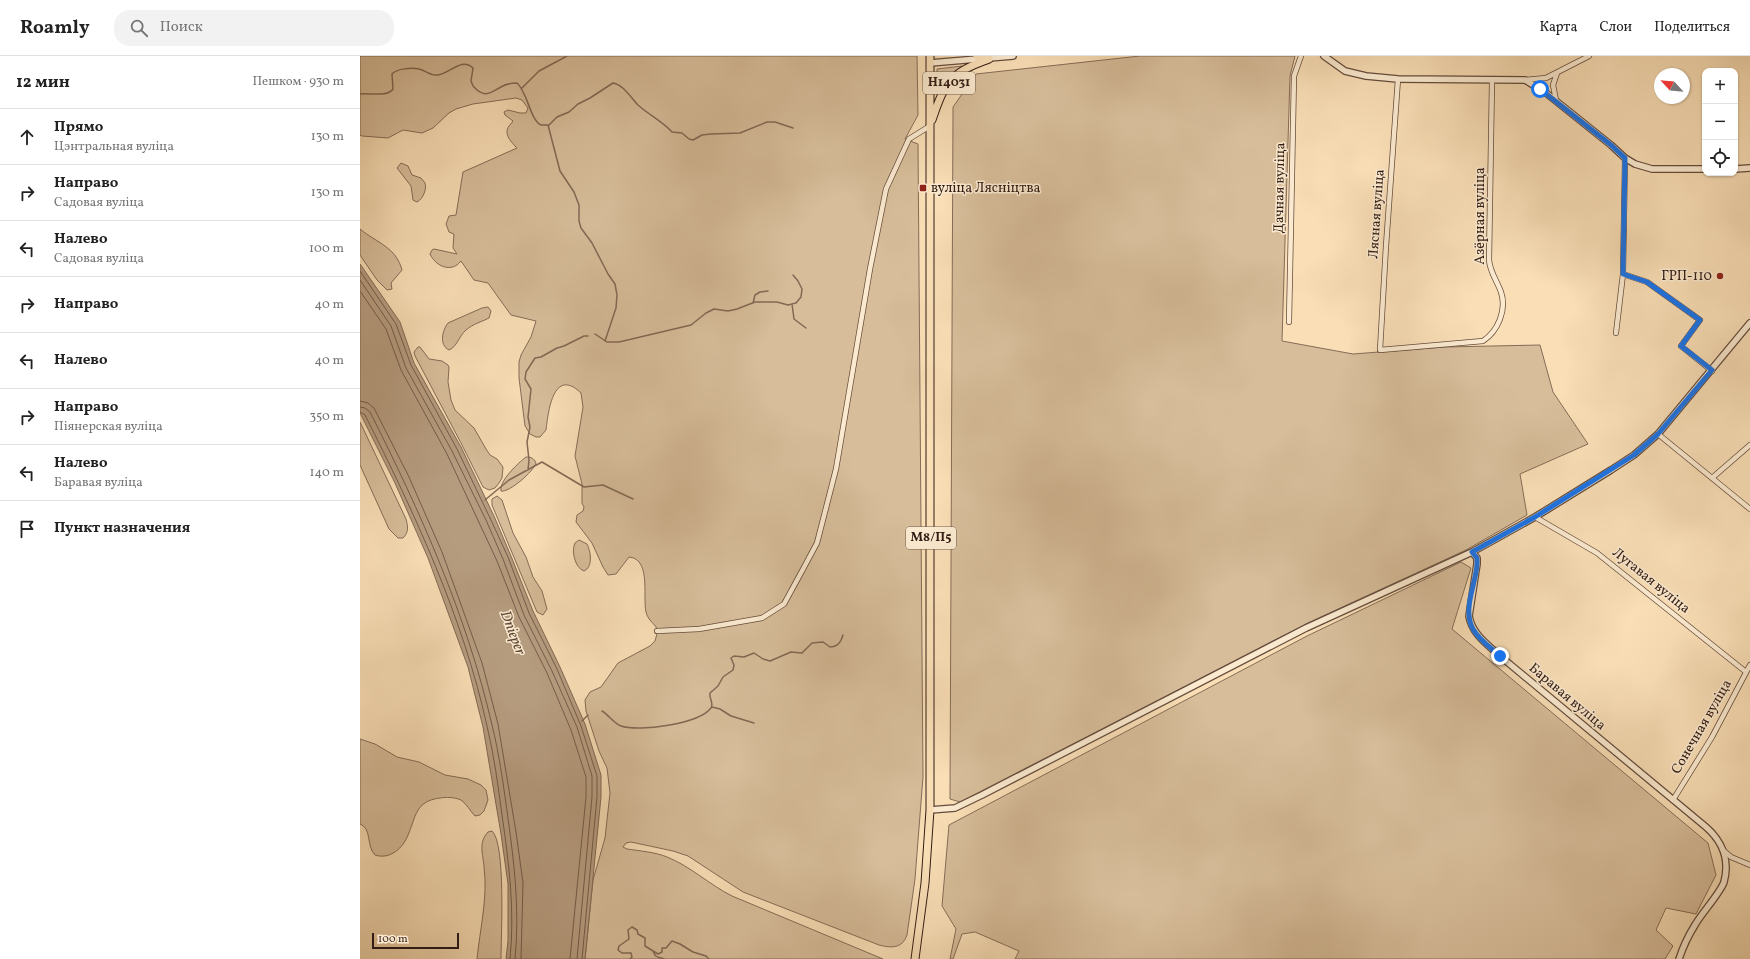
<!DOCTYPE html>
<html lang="ru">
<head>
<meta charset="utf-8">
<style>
  body { margin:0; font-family:Vollkorn,serif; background:#f2f2f2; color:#222 }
  .controls { position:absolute; right:12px; top:12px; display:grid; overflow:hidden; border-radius:8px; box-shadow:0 1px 3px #0004 }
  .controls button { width:36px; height:36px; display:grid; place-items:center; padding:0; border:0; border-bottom:1px solid #e0e0e0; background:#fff; color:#222; font:20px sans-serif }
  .compass { position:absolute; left:1294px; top:12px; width:36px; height:36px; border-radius:50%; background:#fff; box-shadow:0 1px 3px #0004; rotate:296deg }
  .scale { position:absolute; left:12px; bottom:10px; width:87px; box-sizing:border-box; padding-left:4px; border:2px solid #331c14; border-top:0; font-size:11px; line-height:14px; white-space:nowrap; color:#331c14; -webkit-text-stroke:3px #fbead0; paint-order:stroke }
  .stop { position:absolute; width:12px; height:12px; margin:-9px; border:3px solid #1a73e8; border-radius:50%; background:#fff }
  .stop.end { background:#1a73e8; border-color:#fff; box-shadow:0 1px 4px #0008 }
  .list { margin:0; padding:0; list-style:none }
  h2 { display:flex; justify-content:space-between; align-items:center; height:52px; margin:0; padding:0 16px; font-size:17px }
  h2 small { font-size:13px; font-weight:400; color:#767676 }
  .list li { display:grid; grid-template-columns:26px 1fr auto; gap:12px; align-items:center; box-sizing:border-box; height:56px; padding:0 16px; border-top:1px solid #e0e0e0 }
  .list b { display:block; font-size:15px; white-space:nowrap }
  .list p { margin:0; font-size:13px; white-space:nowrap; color:#767676 }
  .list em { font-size:13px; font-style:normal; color:#767676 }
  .icon { flex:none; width:22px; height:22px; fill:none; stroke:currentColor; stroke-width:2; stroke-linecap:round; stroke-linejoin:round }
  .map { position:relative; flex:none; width:1390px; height:903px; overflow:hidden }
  header { display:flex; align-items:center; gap:24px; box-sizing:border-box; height:56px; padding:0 20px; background:#fff; border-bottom:1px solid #e0e0e0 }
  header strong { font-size:19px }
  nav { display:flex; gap:22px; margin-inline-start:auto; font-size:14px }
  .search { width:280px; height:36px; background:#f2f2f2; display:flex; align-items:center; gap:10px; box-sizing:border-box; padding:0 14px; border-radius:16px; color:#767676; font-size:15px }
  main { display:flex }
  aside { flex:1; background:#fff }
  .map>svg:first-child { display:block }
  .green { fill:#d7bd9a; stroke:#856c57 }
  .water { fill:#b69c7f; stroke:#826954 }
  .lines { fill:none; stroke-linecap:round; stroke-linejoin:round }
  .shore { stroke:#745c4a; stroke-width:1 }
  .stream { stroke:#826954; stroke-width:1.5 }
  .minor-casing { stroke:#644c3c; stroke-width:6 }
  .tertiary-casing { stroke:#644c3c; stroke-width:8 }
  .primary-casing { stroke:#331c14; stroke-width:9 }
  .minor { stroke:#fbead0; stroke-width:4.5 }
  .tertiary { stroke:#fbead0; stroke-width:5.5 }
  .primary { stroke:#f9deb6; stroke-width:7 }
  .route { stroke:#1a73e8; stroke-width:5 }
  .poi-dot { fill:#8f2418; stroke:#fbead0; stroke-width:1.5 }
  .labels { text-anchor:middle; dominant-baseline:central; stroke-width:3; stroke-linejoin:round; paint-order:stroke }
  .shield { fill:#fbead0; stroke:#6f5a4c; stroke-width:1 }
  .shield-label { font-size:13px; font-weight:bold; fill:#331c14 }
  .poi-label { font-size:14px; fill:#331c14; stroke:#fbead0; text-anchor:start }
  .street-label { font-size:14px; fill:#331c14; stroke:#fbead0 }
  .water-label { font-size:15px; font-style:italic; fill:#614939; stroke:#fbead0 }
</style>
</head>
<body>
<header>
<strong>Roamly</strong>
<div class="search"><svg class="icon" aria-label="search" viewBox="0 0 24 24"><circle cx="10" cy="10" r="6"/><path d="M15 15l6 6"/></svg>Поиск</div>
<nav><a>Карта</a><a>Слои</a><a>Поделиться</a></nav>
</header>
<main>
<aside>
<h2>12 мин<small>Пешком · 930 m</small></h2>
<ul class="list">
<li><svg class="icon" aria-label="ahead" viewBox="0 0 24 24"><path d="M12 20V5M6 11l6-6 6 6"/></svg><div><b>Прямо</b><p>Цэнтральная вуліца</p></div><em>130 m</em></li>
<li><svg class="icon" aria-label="right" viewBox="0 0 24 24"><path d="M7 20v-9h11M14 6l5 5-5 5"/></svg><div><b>Направо</b><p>Садовая вуліца</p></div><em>130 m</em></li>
<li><svg class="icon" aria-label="left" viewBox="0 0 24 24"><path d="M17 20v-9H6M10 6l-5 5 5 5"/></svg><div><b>Налево</b><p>Садовая вуліца</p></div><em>100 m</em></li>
<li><svg class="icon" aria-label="right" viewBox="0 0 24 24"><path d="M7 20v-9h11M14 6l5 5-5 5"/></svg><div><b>Направо</b></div><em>40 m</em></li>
<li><svg class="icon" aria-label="left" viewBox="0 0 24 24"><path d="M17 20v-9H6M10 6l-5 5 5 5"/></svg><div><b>Налево</b></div><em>40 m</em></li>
<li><svg class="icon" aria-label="right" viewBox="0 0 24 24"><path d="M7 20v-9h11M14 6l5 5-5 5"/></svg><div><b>Направо</b><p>Піянерская вуліца</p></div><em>350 m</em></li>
<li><svg class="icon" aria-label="left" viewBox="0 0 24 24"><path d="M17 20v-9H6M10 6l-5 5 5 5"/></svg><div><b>Налево</b><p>Баравая вуліца</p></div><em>140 m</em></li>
<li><svg class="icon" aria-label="arrive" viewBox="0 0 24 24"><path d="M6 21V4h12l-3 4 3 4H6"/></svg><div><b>Пункт назначения</b></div></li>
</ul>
</aside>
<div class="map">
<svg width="1390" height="903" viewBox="0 0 1390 903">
  <rect width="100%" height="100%" fill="#f9deb6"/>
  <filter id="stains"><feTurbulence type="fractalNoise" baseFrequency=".005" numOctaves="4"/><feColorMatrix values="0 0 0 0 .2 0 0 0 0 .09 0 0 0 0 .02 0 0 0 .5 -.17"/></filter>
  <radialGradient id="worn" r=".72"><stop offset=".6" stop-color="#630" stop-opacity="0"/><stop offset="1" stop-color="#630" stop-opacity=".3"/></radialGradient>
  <!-- green -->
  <path class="green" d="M0,0H557L558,59L545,83L558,88L563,721L555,823L547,879C542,893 531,892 519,889L383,836L328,800L313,795L271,786L266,787L263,791L267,793C280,795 295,796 307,801C330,810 350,829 372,840L523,903H225L233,824L245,782L250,737L247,712L239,695L226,655L225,644L230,636L241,631L258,607L290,590L295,585L298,574C295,568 289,565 287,559C281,546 293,503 269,501L256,518L248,519L243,511L232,487L216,466L217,459L223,455L224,451L222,447V428L215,400L223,351L221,337C193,310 188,357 186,374L180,381H176L170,378L165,370L159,322V306L161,299L171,281L176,265L151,259L128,227L114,224L101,205C92,217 76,211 70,198L72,194L74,193L97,198L93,192L94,178L89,176L86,168L89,160L96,159L103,116L157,92C152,87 143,78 149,70C150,68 152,67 153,65L145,59L144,56L148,54L160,57H166L168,52L162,44L156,42L113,48L96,53L89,57L73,72L62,77L43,74L28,82L2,80L0,79Z
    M780,0H935L930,20L922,285L993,298L1085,291L1180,289L1193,336L1228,388L1160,418L1167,459L1106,494L948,567L600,746L590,743L593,51L616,18Z
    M602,10L588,21L577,37V13Z
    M41,107L48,110L52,119L61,122L65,127C67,133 63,143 57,146L53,144L51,130L37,112Z
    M0,173C17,187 36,191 42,214L31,227L32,233L27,234L17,224L0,199Z
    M128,251L131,255L129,262C121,266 113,268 106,274C99,280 97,291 89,294C79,289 82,275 88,267L122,252Z
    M58,291H60L69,303L82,305L88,309L89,311L88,326L91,344L95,354L114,372L126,393L130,399L137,403L143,411L142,422L139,427L135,432L129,434L123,431L101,387L55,300L54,296Z
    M0,366L46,463C48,471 49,476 43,482H38L29,473L0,409Z
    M166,401C171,401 174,402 176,407C174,415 149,437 141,435C139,425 158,407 166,401Z
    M137,440L142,444L153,477L166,501L173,521L182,535L187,553L183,559L177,556L174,549L132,449V443Z
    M219,484L227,488C231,496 233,511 224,515C215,512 211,495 215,487Z
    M1101,506L1111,512L1092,573L1348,787L1356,819L1336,858L1306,852L1296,874L1313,890L1305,903H655L659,895L615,876L602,878L593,903H590L596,873L582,850L589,769L947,580Z
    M0,683L15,688L37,701L59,706L85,719L108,723L121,729L126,734L128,744L124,755L120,759L115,760C110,755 107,748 101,744C94,741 86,741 80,742C55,745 56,761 48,779C43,792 30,804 15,799C6,790 12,772 0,768Z
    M132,775C146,787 141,882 141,903H117C120,873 128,841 124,811C123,798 118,787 128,776Z"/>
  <!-- water -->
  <path class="water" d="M0,208L40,266L54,307L101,391L134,460L151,500L173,555L200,611L225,668L241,719V741L225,903H146L148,885V828L141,778L123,671L108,611L68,502L35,427L0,357Z"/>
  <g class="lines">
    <!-- shore -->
    <path class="shore" d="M0,215L36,268L51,309L97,393L130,462L148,501L169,557L197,613L221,670L237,720V741L222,903
      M0,224L31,270L46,312L92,395L126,464L143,503L164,559L192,615L217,671L232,720V741L217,903
      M0,235L26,273L41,314L87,398L137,505L159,561L187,617L211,674L226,721V741L210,903
      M0,345L8,347L14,352L49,421L82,496L122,607L138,668L156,776L163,827L161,903
      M0,351L5,352L10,356C60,455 107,560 132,669C139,697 143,726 147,755C154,805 160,853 155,903
      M0,356L5,359C55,458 103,561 127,670C134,699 138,729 142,759C149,807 155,855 150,903"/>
    <!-- stream -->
    <path class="stream" d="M162,32L179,15L207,0
      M0,38C10,37 28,41 33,33L32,18C36,13 52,11 59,13C65,14 69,19 76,19C88,20 101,0 113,12L111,25L113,30C125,43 129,37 141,31C146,28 151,27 157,27C168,37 170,64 181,69H189L197,61L209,56L218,48L230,42L253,27C264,29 271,42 278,49C289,59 302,65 312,76L322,77L329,83L333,84L342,79L351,78L380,77L407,66H415L433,72
      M188,69L200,115L214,136L219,149V165L221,172L232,187L248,218L255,228L257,239L256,252L245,285
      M393,247L395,239L400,236L408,235
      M432,248L434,263L446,272
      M235,278L247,286H259L331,269L346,257L354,253L368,255L377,253L395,246H417L428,249L436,247L441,241L442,233L438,225L433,219
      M168,414L169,404L167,386L170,371L168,361L171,333L165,323L166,316L175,302L181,301L197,292L204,290L224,280H228
      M125,444L149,424L182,406L224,431L243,429L273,443
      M352,651L360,653L371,660L394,667
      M242,655C249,659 253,667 261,670C279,676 339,668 351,652C354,647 349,643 350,637L358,630L363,621L373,614L374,609L371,602L374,600L384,601L394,597L403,603L410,605L431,596L442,597L452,587L463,586L470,591C478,591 481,586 483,579
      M222,665L228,659
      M293,895C296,903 298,900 304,903
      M270,903L272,901L271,897H262L258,894L259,890L269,883L268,874L272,871L277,874L278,878L285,882V890L298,898L302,896V892H306L312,885L320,888L333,896L346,900L349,903"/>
    <defs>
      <path id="minor" d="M1038,23L1026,190L1020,294L1123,285C1138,275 1147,254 1141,236C1137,225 1130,216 1129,204L1132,25
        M1165,24L1186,22L1229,0
        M1196,44L1193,29L1197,17
        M1263,218L1287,226L1340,264L1321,290L1352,315
        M929,266L934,20L941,0
        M1256,277L1263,218L1265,102
        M1298,378L1390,453
        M1352,422L1390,389
        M1175,461L1237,497L1386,616
        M297,575L339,573L402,562L424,548L442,515L457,487L476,413L510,213L526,133L549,83L570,70
        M1313,744L1352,681L1390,609
        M1364,795L1371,801L1390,809"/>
      <path id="tertiary" d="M964,0L985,15L1006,20L1038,23L1165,24L1186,37L1251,89L1265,102L1275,108L1292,113H1345
        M570,7L653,0
        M1375,113L1390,112
        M1112,496L1117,502V508L1109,560C1112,578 1127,588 1140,600L1346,771C1362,785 1370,804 1364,826C1361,836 1341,858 1335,869C1328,880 1323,891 1319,903
        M570,754L595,752L622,739L946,572L1112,496L1175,461L1251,414L1274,399L1298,378L1390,267"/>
      <path id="primary" d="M617,0L629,3
        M572,64C578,47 583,29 598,18C606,11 619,7 629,3
        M555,903L565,827L570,754V0"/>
    </defs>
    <!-- minor casing -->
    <use href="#minor" class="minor-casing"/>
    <!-- tertiary casing -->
    <use href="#tertiary" class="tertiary-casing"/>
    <!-- primary casing -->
    <use href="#primary" class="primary-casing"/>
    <!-- minor -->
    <use href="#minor" class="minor"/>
    <!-- tertiary -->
    <use href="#tertiary" class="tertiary"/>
    <!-- primary -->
    <use href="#primary" class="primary"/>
  </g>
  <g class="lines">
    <!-- route -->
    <path class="route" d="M1140,600C1131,592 1119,584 1113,573C1102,554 1116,528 1117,508V502L1112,496L1175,461L1274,399L1298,378L1352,314L1321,290L1340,264L1287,226L1263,218L1265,102L1251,89L1180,33"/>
  </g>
  <!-- markers -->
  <g class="poi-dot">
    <rect x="559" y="128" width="8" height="8" rx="2"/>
    <circle cx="1360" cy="220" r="4"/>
  </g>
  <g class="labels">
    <!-- shield labels -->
    <g class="shield">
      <rect x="563" y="16" width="52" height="22" rx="3"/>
      <rect x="546" y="471" width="50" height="22" rx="3"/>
    </g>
    <g class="shield-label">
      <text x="589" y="27">Н14031</text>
      <text x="571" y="482">М8/П5</text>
    </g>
    <!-- poi labels -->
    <g class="poi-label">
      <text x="571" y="132">вуліца Лясніцтва</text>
      <text x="1352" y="220" text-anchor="end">ГРП-110</text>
    </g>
    <!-- street labels -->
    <g class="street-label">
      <text transform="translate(920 132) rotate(-89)">Дачная вуліца</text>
      <text transform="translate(1017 158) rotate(-86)">Лясная вуліца</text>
      <text transform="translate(1120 160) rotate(-90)">Азёрная вуліца</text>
      <text transform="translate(1291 525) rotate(39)">Лугавая вуліца</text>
      <text transform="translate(1207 641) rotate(40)">Баравая вуліца</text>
      <text transform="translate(1342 671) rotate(-60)">Сонечная вуліца</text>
    </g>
    <!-- water labels -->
    <g class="water-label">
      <text transform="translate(152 577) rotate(69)">Dnieper</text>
    </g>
  </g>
  <rect width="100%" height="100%" filter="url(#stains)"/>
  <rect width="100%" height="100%" fill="url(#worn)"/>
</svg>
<div class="controls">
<button>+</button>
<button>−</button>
<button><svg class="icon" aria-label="locate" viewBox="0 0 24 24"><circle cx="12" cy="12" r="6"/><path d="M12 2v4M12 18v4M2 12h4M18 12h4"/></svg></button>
</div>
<svg class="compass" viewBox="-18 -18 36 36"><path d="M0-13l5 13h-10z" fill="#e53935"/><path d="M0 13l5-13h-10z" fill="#767676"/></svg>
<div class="scale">100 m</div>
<div class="stop" style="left:1180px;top:33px"></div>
<div class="stop end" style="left:1140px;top:600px"></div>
</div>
</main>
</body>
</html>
